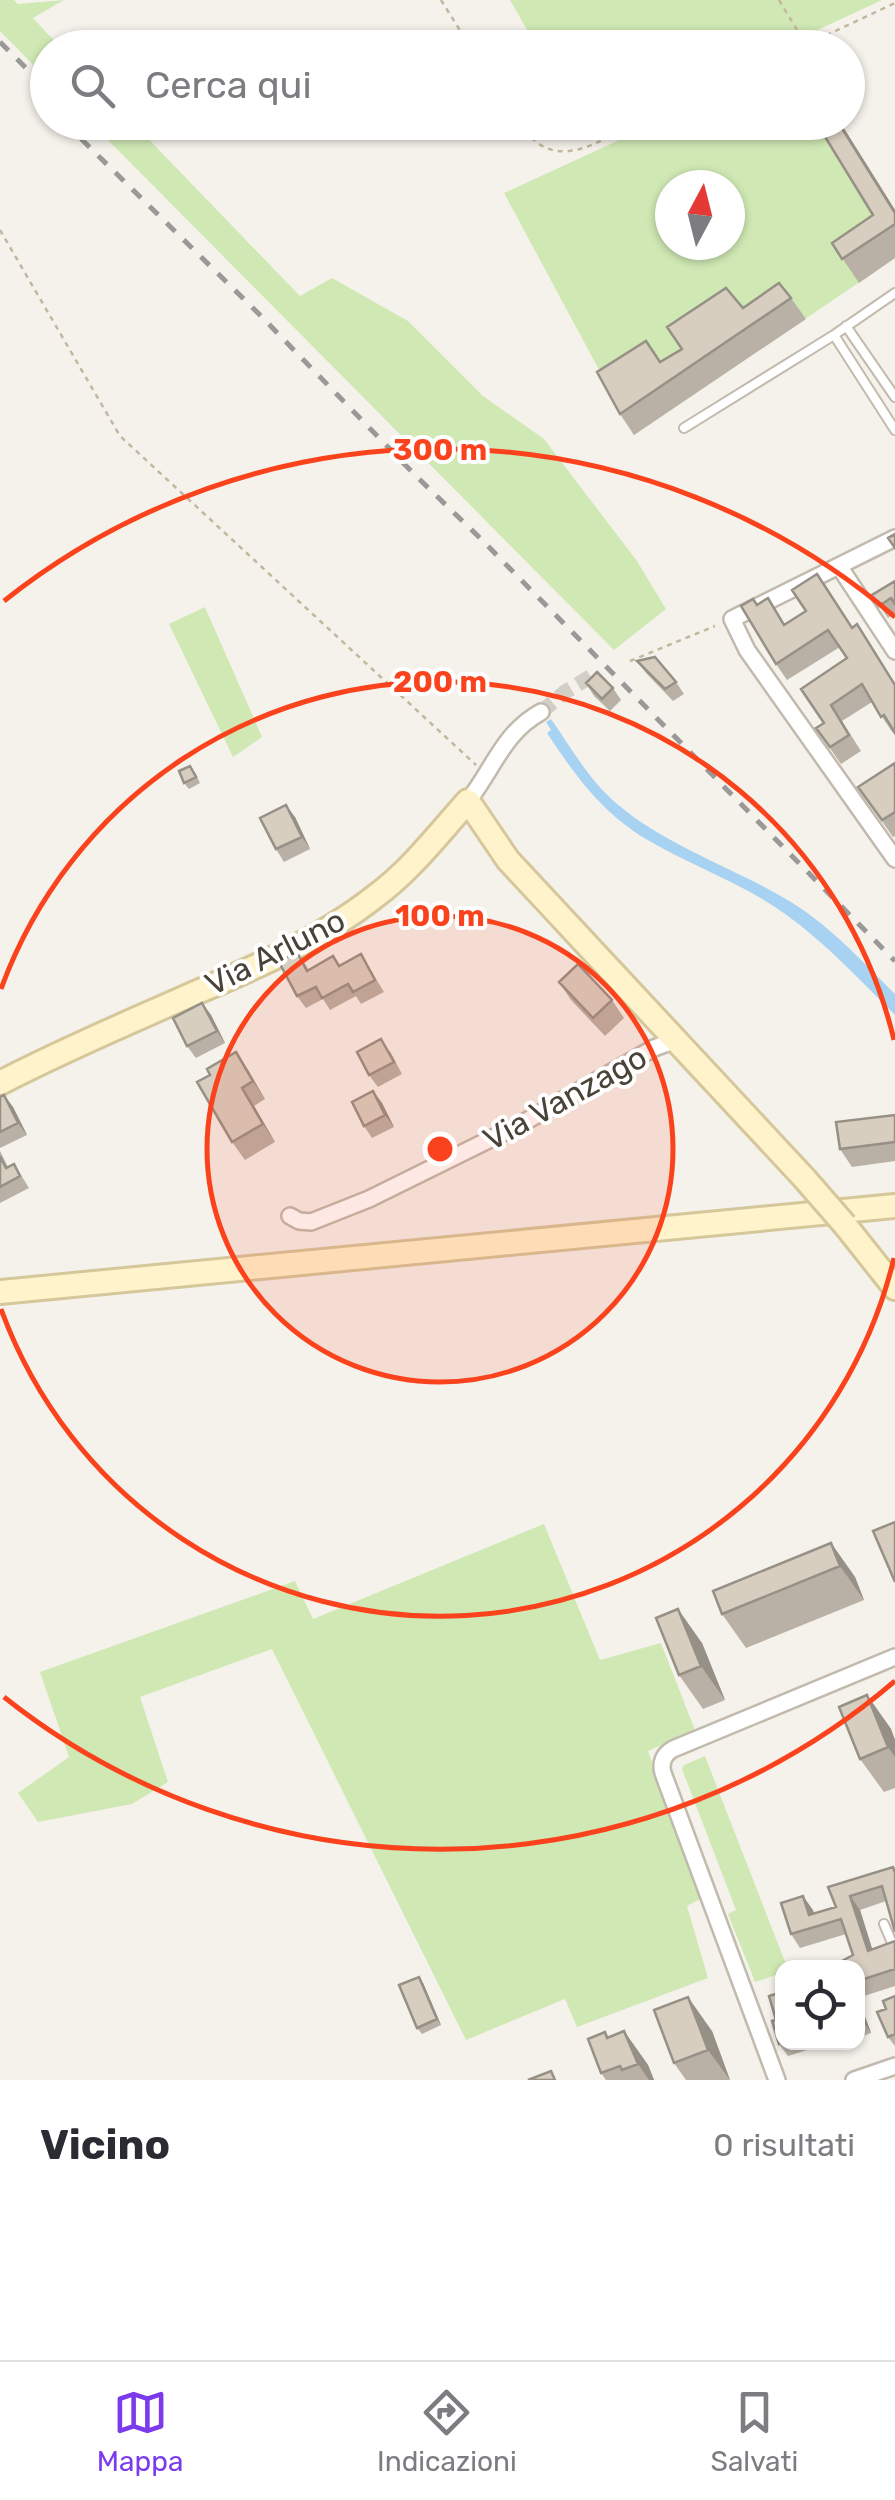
<!DOCTYPE html>
<html lang="it">
<head>
<meta charset="utf-8">
<style>
  body { margin:0; font-family:Rubik,sans-serif; background:#f7f7f7; color:#2b2b33 }
  .controls { position:absolute; right:30px; bottom:30px; display:grid; overflow:hidden; border-radius:20px; box-shadow:0 2px 8px #0004 }
  .controls button { width:90px; height:90px; display:grid; place-items:center; padding:0; border:0; border-bottom:2px solid #e1e1e2; background:#fff; color:#2b2b33; font:50px sans-serif }
  .compass { position:absolute; left:655px; top:170px; width:90px; height:90px; border-radius:50%; background:#fff; box-shadow:0 2px 8px #0004; rotate:7deg }
  .list { margin:0; padding:0; list-style:none }
  h2 { display:flex; justify-content:space-between; align-items:center; height:130px; margin:0; padding:0 40px; font-size:42px }
  h2 small { font-size:32px; font-weight:400; color:#7c7c81 }
  .icon { flex:none; width:55px; height:55px; fill:none; stroke:currentColor; stroke-width:2; stroke-linecap:round; stroke-linejoin:round }
  .map { position:relative; flex:none; width:895px; height:2080px; overflow:hidden }
  .search { position:absolute; background:#fff; box-shadow:0 2px 8px #0004; left:30px; right:30px; top:30px; height:110px; display:flex; align-items:center; gap:25px; box-sizing:border-box; padding:0 35px; border-radius:55px; color:#7c7c81; font-size:38px }
  .sheet { height:280px; background:#fff }
  nav { display:flex; justify-content:space-around; align-items:center; box-sizing:border-box; height:140px; border-top:2px solid #e1e1e2; background:#fff; font-size:28px; color:#7c7c81 }
  nav a { display:grid; justify-items:center; gap:5px }
  nav .on { color:#7c3aed }
  .map>svg:first-child { display:block }
  .green { fill:#d0e9b4; fill-rule:evenodd }
  .water { fill:#a8d2f1 }
  .lines { fill:none; stroke-linecap:round; stroke-linejoin:round }
  .street-tunnel { stroke:#d3cfc7; stroke-width:15; stroke-dasharray:15 8; stroke-linecap:butt }
  .lane-casing { stroke:#c1baad; stroke-width:12 }
  .street-casing { stroke:#c1baad; stroke-width:20 }
  .secondary-casing { stroke:#d5c79a; stroke-width:28 }
  .path { stroke:#c3b79e; stroke-width:2.5; stroke-dasharray:5 5; stroke-linecap:butt }
  .lane { stroke:#fff; stroke-width:8 }
  .street { stroke:#fff; stroke-width:15 }
  .secondary { stroke:#fff3cb; stroke-width:22 }
  .rail { stroke:#999; stroke-width:5; stroke-dasharray:12 12; stroke-linecap:butt }
  .secondary-bridge-casing { stroke:#d5c79a; stroke-width:28; stroke-linecap:butt }
  .secondary-bridge { stroke:#fff3cb; stroke-width:22 }
  .wall { fill:#b9b1a5 }
  .shaded-wall { fill:#969086 }
  .building { fill:#d7cec0; stroke:#969086; stroke-width:2.5 }
  .ring { fill:none; stroke:#fa431d; stroke-width:5 }
  .labels { text-anchor:middle; dominant-baseline:central; stroke-width:8; stroke-linejoin:round; paint-order:stroke }
  .street-label { font-size:32px; fill:#4a4338; stroke:#fff }
  .centre { fill:#fa431d; stroke:#fff; stroke-width:5 }
  .ring-label { font-size:30px; text-anchor:middle; font-weight:bold; fill:#fa431d; stroke:#fff; stroke-width:8; stroke-linejoin:round; paint-order:stroke }
</style>
</head>
<body>
<div class="map">
<svg width="895" height="2080" viewBox="0 0 895 2080">
  <rect width="100%" height="100%" fill="#f5f2eb"/>
  <!-- green -->
  <path class="green" d="M0,0H14L18,4L64,0L33,18L60,47L48,48L47,79L0,31Z
    M510,0H882L779,48L537,47Z
    M91,123H133L300,296L332,278L408,321L483,396L544,439L637,561L666,609L614,650Z
    M656,123H840L895,258L634,435L504,193ZM670,185H730V245H670Z
    M205,607L262,737L233,757L169,624Z
    M544,1524L600,1660L661,1643L695,1730L648,1751L702,1898L687,1906L708,1978L577,2027L565,1999L466,2040L272,1649L140,1697L168,1782L132,1804L38,1822L18,1793L69,1757L40,1672L295,1581L313,1619Z
    M705,1756L787,1967L782,1968V1973L755,1982L728,1914L736,1910L682,1769L684,1765Z"/>
  <!-- water -->
  <path class="water" d="M551,719C572,749 589,780 617,804C668,847 735,868 791,902C830,926 863,962 895,994V1015C857,977 820,937 775,907C734,880 688,864 646,839C602,813 574,774 547,733L551,730L546,722Z"/>
  <g class="lines">
    <!-- street-tunnel -->
    <path class="street-tunnel" d="M541,712L565,692L595,674"/>
    <defs>
      <path id="lane" d="M846,326L895,397
        M834,335L895,430
        M684,428L834,335L895,293
        M884,1924L895,1950"/>
      <path id="street" d="M895,538L732,619L747,650L895,859
        M839,566L895,651
        M468,801C494,768 503,733 541,712
        M290,1216L299,1221L311,1222L369,1199L521,1124L654,1048L676,1040
        M777,2080L663,1773C660,1762 664,1754 673,1749L895,1657
        M854,2080L895,2066"/>
      <path id="secondary" d="M0,1083C63,1050 130,1022 195,993C259,966 323,938 377,895C412,869 439,833 468,801L508,860L805,1179
        M845,1225L895,1288
        M0,1292L895,1206"/>
    </defs>
    <!-- lane casing -->
    <use href="#lane" class="lane-casing"/>
    <!-- street casing -->
    <use href="#street" class="street-casing"/>
    <!-- secondary casing -->
    <use href="#secondary" class="secondary-casing"/>
    <!-- path -->
    <path class="path" d="M441,0L471,48
      M779,0L805,43
      M799,48L895,3
      M519,122C553,176 595,143 638,122
      M0,230L120,436L476,765
      M630,661L715,626"/>
    <!-- lane -->
    <use href="#lane" class="lane"/>
    <!-- street -->
    <use href="#street" class="street"/>
    <!-- secondary -->
    <use href="#secondary" class="secondary"/>
    <!-- rail -->
    <path class="rail" d="M0,42L48,90
      M64,122L260,315L415,475L480,538L895,961"/>
    <defs>
      <path id="secondary-bridge" d="M805,1179L845,1225"/>
    </defs>
    <!-- secondary-bridge casing -->
    <use href="#secondary-bridge" class="secondary-bridge-casing"/>
    <!-- secondary-bridge -->
    <use href="#secondary-bridge" class="secondary-bridge"/>
  </g>
  <!-- wall -->
  <path class="wall" d="M816,122H840L895,210V258L859,283L832,243L873,215Z
    M791,298L806,319L634,435L620,414L660,362L682,349L743,308Z
    M895,581V613L888,618L872,595Z
    M757,605L785,624L806,611L852,627L868,641L894,732L893,733L872,702L842,721L861,751L841,764L816,728L824,723L847,658L840,647L787,680L776,664Z
    M637,661L676,682L684,694L673,701L646,673Z
    M586,683L613,688L621,700L610,711L594,696Z
    M895,763V836L893,837L858,787Z
    M195,772L200,783L189,789L184,783Z
    M295,817L310,849L284,862L276,849Z
    M297,952L309,970L340,966L361,954L384,992L361,1004L356,996L330,1010L323,999L306,1008L297,996Z
    M559,982L612,1000L624,1018L605,1036L571,1000Z
    M202,1003L211,1015L225,1043L196,1058L187,1046Z
    M390,1051L402,1074L378,1087L369,1075Z
    M236,1052L265,1099L254,1106L275,1142L245,1160L232,1142L210,1075Z
    M373,1091L382,1103L394,1127L372,1138L364,1126Z
    M4,1095L13,1107L27,1135L0,1148V1097Z
    M895,1115V1161L852,1167L840,1149Z
    M0,1151L8,1167L14,1164L29,1188L0,1203Z
    M831,1543L855,1577L864,1600L746,1648L722,1614Z
    M702,1643L725,1700L703,1709L679,1675Z
    M867,1695L891,1729L895,1740V1788L884,1792L860,1759Z
    M893,1867L886,1901L860,1910L872,1949L895,1941V1986L858,1998L871,2033L858,2038V1968L846,1934L800,1948L791,1934L803,1896L814,1913L836,1907L828,1887Z
    M423,1983L441,2025L422,2034L417,2028Z
    M895,1996V2046L888,2037Z
    M776,2020L782,2042H804L807,2050L788,2056L779,2044Z
    M624,2031L648,2065L654,2080H606L601,2073L605,2032L609,2037Z
    M712,2031L730,2080H686L674,2063Z"/>
  <!-- shaded-wall -->
  <path class="shaded-wall" d="M838,122H840L895,210V213Z
    M286,805L295,817L310,849L302,837Z
    M202,1003L211,1015L225,1043L217,1031Z
    M236,1052L248,1070L265,1099L253,1081Z
    M242,1088L254,1106L275,1142L263,1124Z
    M373,1091L382,1103L394,1127L385,1115Z
    M4,1095L13,1107L27,1135L18,1123Z
    M831,1543L855,1577L864,1600L840,1566Z
    M678,1609L702,1643L725,1700L701,1666Z
    M867,1695L891,1729L895,1740V1757L888,1747Z
    M803,1896L813,1910L819,1928L809,1915Z
    M850,1896L860,1910L877,1964L868,1951Z
    M419,1977L423,1983L441,2025L437,2019Z
    M688,1997L712,2031L730,2080L708,2050Z
    M858,1998L859,2000L871,2033L863,2021L858,2007Z
    M624,2031L648,2065L654,2080H649L638,2064Z"/>
  <!-- building -->
  <path class="building" d="M782,33L791,48H770L766,40Z
    M816,122H838L895,213V224L842,259L832,243L873,215Z
    M779,283L791,298L620,414L597,372L646,341L660,362L682,349L667,327L726,288L743,308Z
    M895,534V548L888,538Z
    M817,574L852,628L857,624L895,685V733L884,715L881,717L862,684L831,705L849,735L830,747L816,728L824,723L801,689L847,658L828,630L776,664L741,606L753,599L757,605L768,598L784,625L806,611L792,590Z
    M895,581V604L891,598L879,606L872,595Z
    M655,657L676,682L665,689L637,661Z
    M597,672L613,688L602,699L586,683Z
    M895,763V812L882,820L858,787Z
    M190,766L196,777L184,783L179,771Z
    M286,805L302,837L276,849L260,818Z
    M297,952L307,971L333,956L339,966L361,954L375,980L353,992L348,984L322,998L316,987L297,996L279,962Z
    M578,964L612,1000L593,1018L559,982Z
    M202,1003L217,1031L187,1046L173,1018Z
    M381,1039L394,1062L369,1075L357,1052Z
    M236,1052L253,1081L242,1088L263,1124L232,1142L197,1082L210,1075L207,1069Z
    M373,1091L385,1115L364,1126L352,1102Z
    M4,1095L18,1123L0,1132V1097Z
    M895,1115V1142L840,1149L836,1122Z
    M0,1156L6,1168L14,1164L20,1176L0,1187Z
    M895,1522V1582L873,1531Z
    M831,1543L840,1566L722,1614L713,1591Z
    M678,1609L701,1666L679,1675L656,1618Z
    M867,1695L888,1747L860,1759L839,1707Z
    M893,1867L895,1873V1932L882,1886L850,1896L868,1951L895,1941V1969L858,1981V1968H829L853,1955L841,1919L791,1934L781,1903L803,1896L809,1915L836,1907L828,1887Z
    M419,1977L437,2019L417,2028L399,1985Z
    M782,1992L783,2042L779,2044L772,2021L776,2020L769,1996Z
    M895,1996V2034L888,2037L877,2012L886,2009L883,2001Z
    M688,1997L708,2050L674,2063L654,2010Z
    M858,2007L863,2021L858,2023Z
    M624,2031L638,2064L622,2070L620,2066L601,2073L588,2039L605,2032L607,2038Z
    M551,2071L555,2080H528Z"/>
  <!-- distance rings -->
  <circle cx="440" cy="1149" r="233" fill="#fa431d" fill-opacity=".12"/>
  <g class="ring">
    <circle cx="440" cy="1149" r="233"/>
    <path d="M894 1258A467 467 0 0 1 1 1309M1 989A467 467 0 0 1 894 1040"/>
    <path d="M895 1681A700 700 0 0 1 4 1697M4 601A700 700 0 0 1 895 617"/>
  </g>
  <g class="labels">
    <!-- street labels -->
    <g class="street-label">
      <text transform="translate(275 952) rotate(-27)">Via Arluno</text>
      <text transform="translate(565 1098) rotate(-29)">Via Vanzago</text>
    </g>
  </g>
  <circle cx="440" cy="1149" r="15" class="centre"/>
  <g class="ring-label">
    <text x="440" y="460">300 m</text>
    <text x="440" y="692">200 m</text>
    <text x="440" y="926">100 m</text>
  </g>
</svg>
<div class="controls">
<button><svg class="icon" aria-label="locate" viewBox="0 0 24 24"><circle cx="12" cy="12" r="6"/><path d="M12 2v4M12 18v4M2 12h4M18 12h4"/></svg></button>
</div>
<svg class="compass" viewBox="-18 -18 36 36"><path d="M0-13l5 13h-10z" fill="#e53935"/><path d="M0 13l5-13h-10z" fill="#7c7c81"/></svg>
<div class="search"><svg class="icon" aria-label="search" viewBox="0 0 24 24"><circle cx="10" cy="10" r="6"/><path d="M15 15l6 6"/></svg>Cerca qui</div>
</div>
<section class="sheet">
<h2>Vicino<small>0 risultati</small></h2>
<ul class="list">
</ul>
</section>
<nav>
<a class="on"><svg class="icon" aria-label="map" viewBox="0 0 24 24"><path d="M3 6l6-2 6 2 6-2v14l-6 2-6-2-6 2zM9 4v14M15 6v14"/></svg>Mappa</a>
<a><svg class="icon" aria-label="directions" viewBox="0 0 24 24"><path d="M12 3l9 9-9 9-9-9zM9 14v-3h6M13 9l2 2-2 2"/></svg>Indicazioni</a>
<a><svg class="icon" aria-label="saved" viewBox="0 0 24 24"><path d="M7 4h10v16l-5-4-5 4z"/></svg>Salvati</a>
</nav>
</body>
</html>
